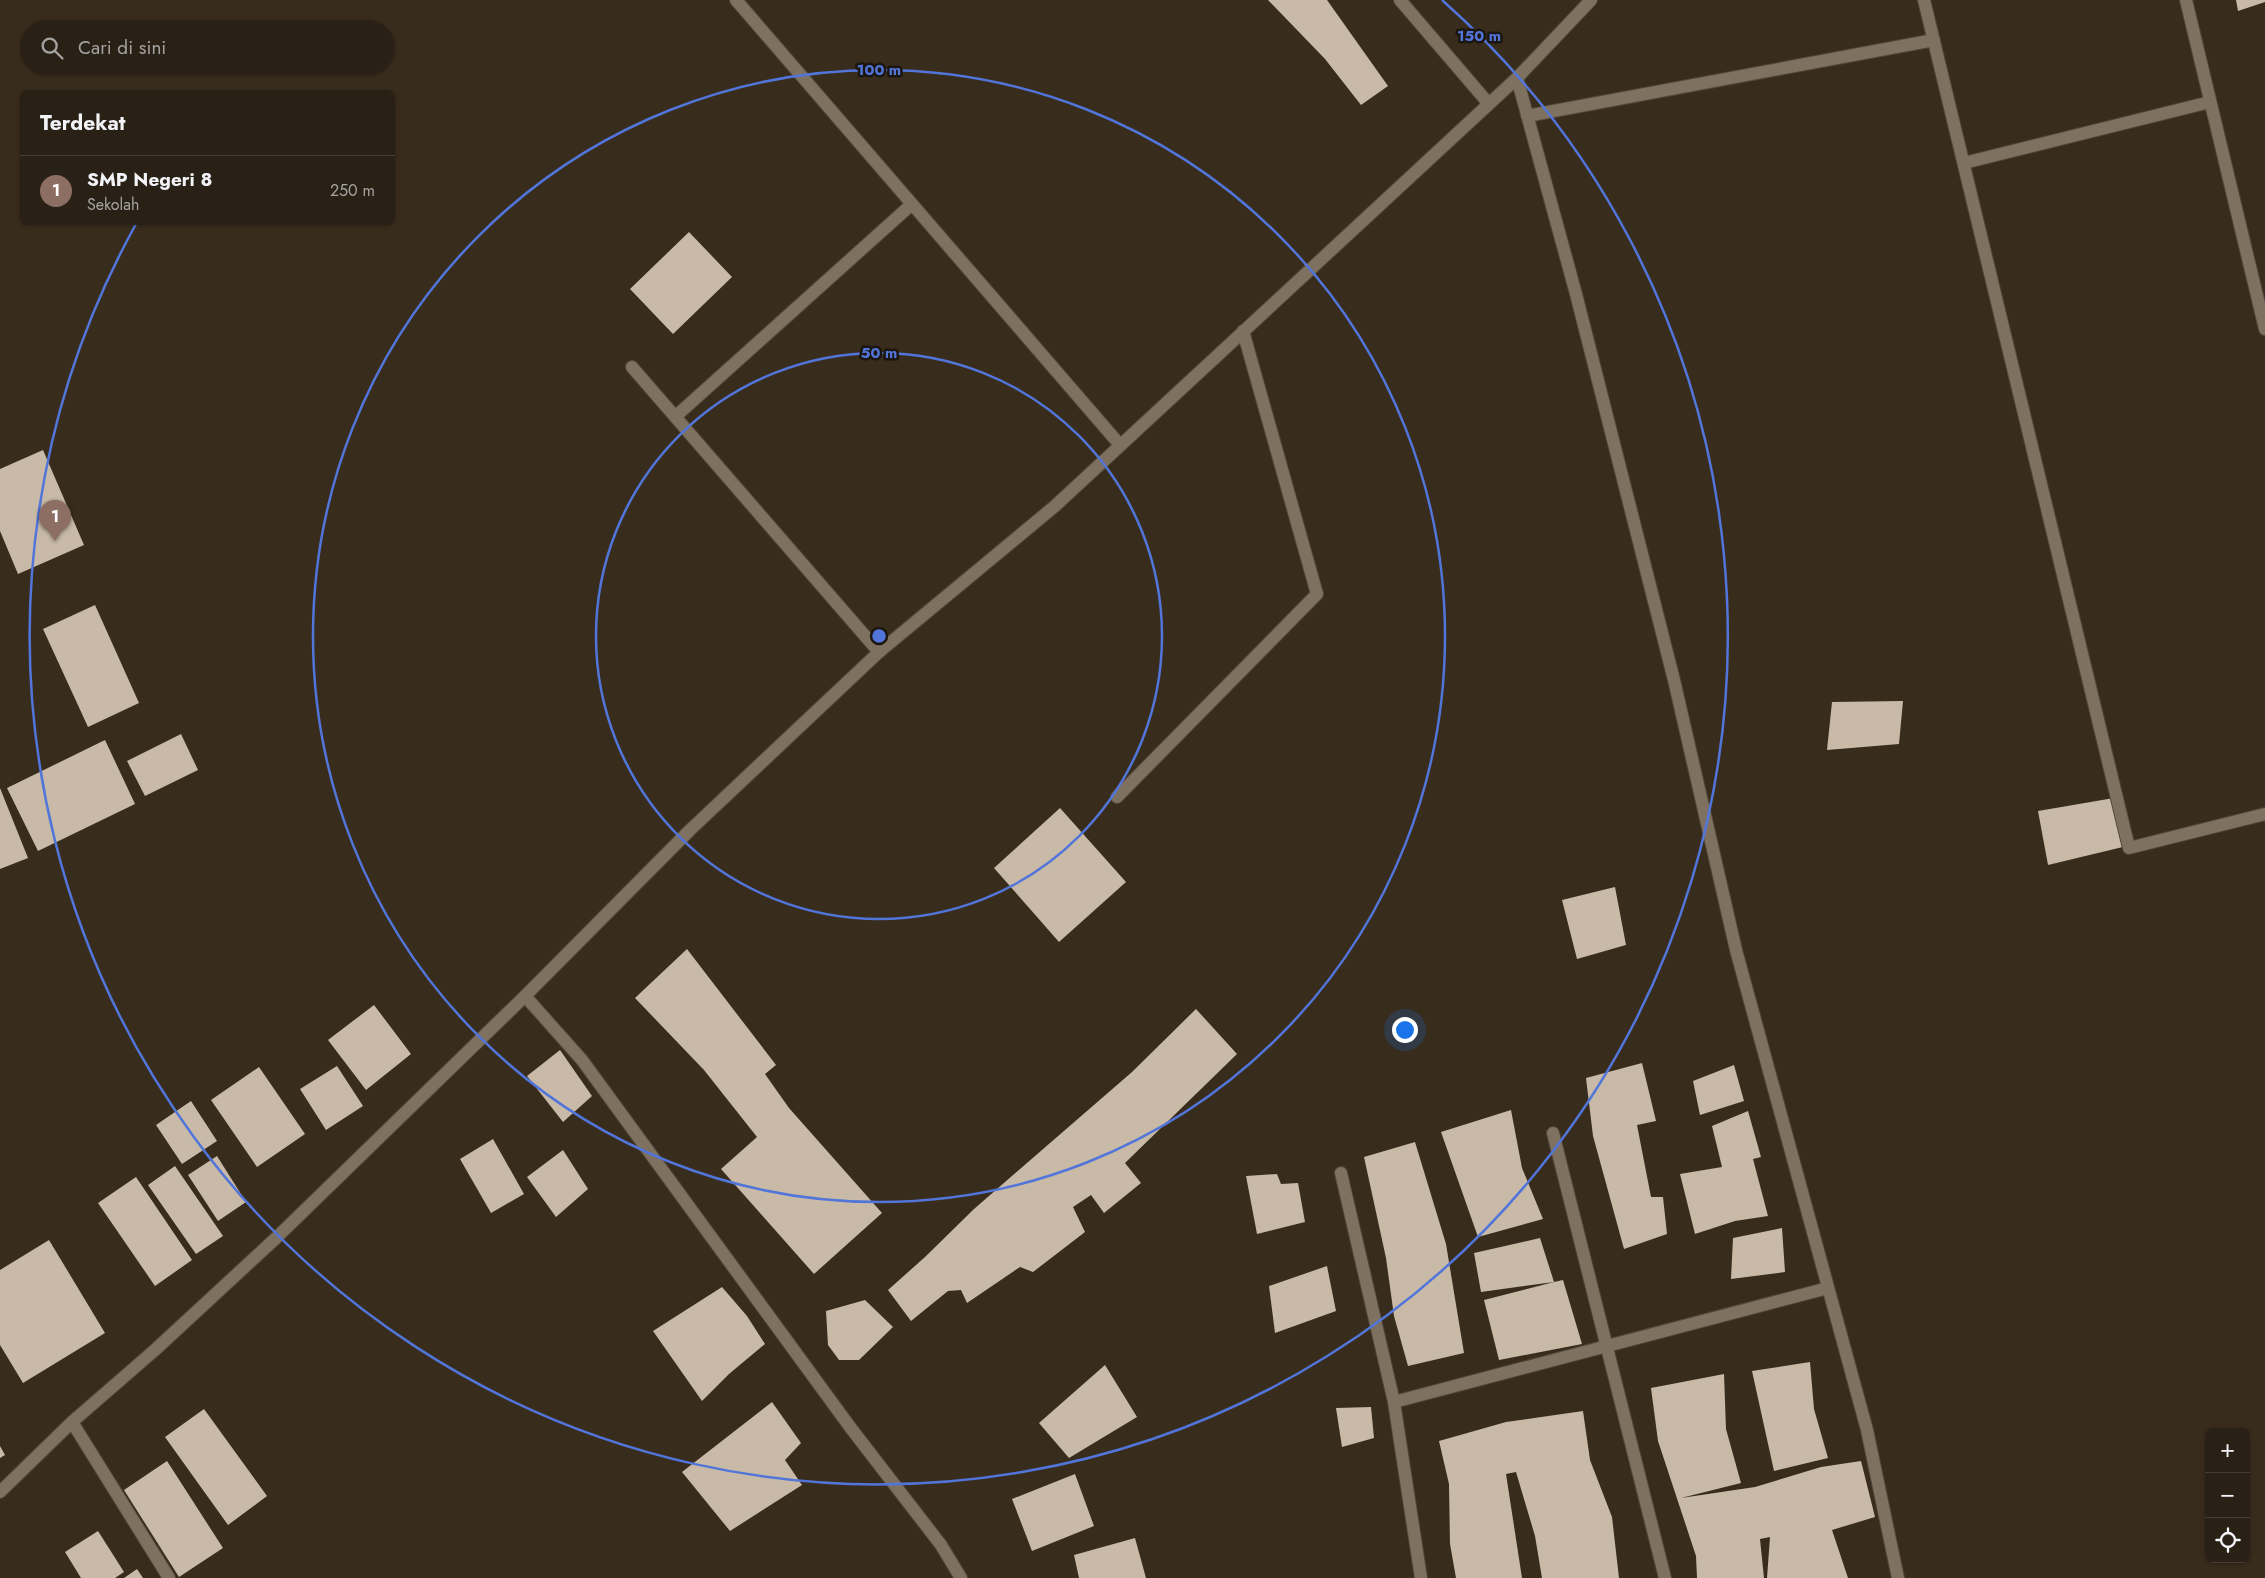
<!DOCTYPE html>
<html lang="id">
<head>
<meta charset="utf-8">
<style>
  body { margin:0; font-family:Jost,sans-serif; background:#32291f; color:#f1f3f6 }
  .controls { position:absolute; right:15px; bottom:15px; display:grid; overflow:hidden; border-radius:8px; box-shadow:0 1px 4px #0004 }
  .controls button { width:45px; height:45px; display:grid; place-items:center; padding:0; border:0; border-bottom:1px solid #463e35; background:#2a2116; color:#f1f3f6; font:25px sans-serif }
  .you { position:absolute; left:1404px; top:1029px; width:18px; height:18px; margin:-12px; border:4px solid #fff; border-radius:50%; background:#1a73e8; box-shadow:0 0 0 8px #1a73e833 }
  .badge { display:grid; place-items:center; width:32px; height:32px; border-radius:50%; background:#d93025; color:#fff; font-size:16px; font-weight:700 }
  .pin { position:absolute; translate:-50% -41px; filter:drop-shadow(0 1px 2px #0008) }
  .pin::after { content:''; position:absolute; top:26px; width:18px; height:15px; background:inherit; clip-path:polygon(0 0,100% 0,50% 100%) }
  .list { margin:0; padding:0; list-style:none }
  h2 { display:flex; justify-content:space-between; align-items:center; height:65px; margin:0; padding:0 20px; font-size:21px }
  h2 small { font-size:16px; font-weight:400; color:#a5a3a1 }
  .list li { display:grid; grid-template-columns:32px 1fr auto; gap:15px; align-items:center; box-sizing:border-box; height:70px; padding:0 20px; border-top:1px solid #463e35 }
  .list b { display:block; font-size:19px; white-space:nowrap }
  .list p { margin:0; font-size:16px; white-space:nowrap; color:#a5a3a1 }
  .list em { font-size:16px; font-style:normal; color:#a5a3a1 }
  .icon { flex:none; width:28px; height:28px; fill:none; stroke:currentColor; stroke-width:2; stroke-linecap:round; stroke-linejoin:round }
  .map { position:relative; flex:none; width:2265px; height:1578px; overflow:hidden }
  .search { position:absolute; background:#2a2116; box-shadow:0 1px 4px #0004; left:20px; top:20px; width:375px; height:55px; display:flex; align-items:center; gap:12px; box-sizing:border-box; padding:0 18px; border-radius:28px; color:#a5a3a1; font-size:19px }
  .panel { position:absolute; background:#2a2116; box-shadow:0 1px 4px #0004; left:20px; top:90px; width:375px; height:135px; border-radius:8px }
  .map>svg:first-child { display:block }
  .building { fill:#c9baa8 }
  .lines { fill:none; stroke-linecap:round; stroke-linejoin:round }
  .lane-casing { stroke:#51483a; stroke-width:14 }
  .street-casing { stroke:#51483a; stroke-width:14 }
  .lane { stroke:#7f7160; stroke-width:12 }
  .street { stroke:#7f7160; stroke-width:12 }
  .ring { fill:none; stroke:#5275da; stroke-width:2.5 }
  .centre { fill:#5275da; stroke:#1b160f; stroke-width:2.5 }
  .ring-label { font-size:15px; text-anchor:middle; font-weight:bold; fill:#5275da; stroke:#1b160f; stroke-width:5; stroke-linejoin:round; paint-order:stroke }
</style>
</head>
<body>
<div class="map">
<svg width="2265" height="1578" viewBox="0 0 2265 1578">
  <rect width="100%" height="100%" fill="#382c1d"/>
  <!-- building -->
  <path class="building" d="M1268,0H1327L1388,86L1361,105L1325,59Z
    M2236,0H2265V2L2238,11Z
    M689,232L732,277L673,334L630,289Z
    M43,450L84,545L18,574L0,531V469Z
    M95,605L139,703L88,727L43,629Z
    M1903,701L1899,744L1827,750L1832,702Z
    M181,734L198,770L145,796L127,761Z
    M105,740L135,804L38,851L7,788Z
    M0,788L28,858L0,869Z
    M2114,798L2127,846L2048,865L2038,811Z
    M1060,808L1126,882L1059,942L994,868Z
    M1615,887L1626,945L1577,959L1562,900Z
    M687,949L776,1065L765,1074L789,1108L882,1213L814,1274L721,1169L757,1137L704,1070L635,998Z
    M374,1005L411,1054L366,1090L328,1040Z
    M1196,1009L1237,1054L1125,1163L1141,1183L1104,1213L1091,1195L1073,1207L1085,1232L1033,1272L1020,1267L967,1303L961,1290L948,1291L911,1321L888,1290L925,1257L974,1209L1132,1072Z
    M560,1050L592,1096L563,1122L527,1076Z
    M1642,1063L1656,1121L1637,1125L1651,1197H1663L1667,1234L1624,1249L1593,1136L1586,1078Z
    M1734,1065L1744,1101L1700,1115L1693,1081Z
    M337,1066L363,1106L326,1130L300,1089Z
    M259,1067L305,1134L257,1167L211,1100Z
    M191,1101L217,1141L182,1164L156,1125Z
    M1511,1110L1522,1168L1543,1219L1478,1237L1441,1132Z
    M1748,1111L1761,1157L1753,1159L1768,1216L1735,1221L1695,1234L1680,1174L1722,1167L1712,1126Z
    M493,1139L524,1194L491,1213L460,1159Z
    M1415,1142L1446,1244L1464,1353L1408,1366L1394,1316L1386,1258L1364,1157Z
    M563,1150L588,1189L556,1217L527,1177Z
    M217,1156L246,1202L218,1221L188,1175Z
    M175,1166L223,1236L196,1254L148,1185Z
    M1277,1174L1281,1184L1298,1183L1305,1222L1257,1234L1246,1176Z
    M136,1177L192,1260L155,1286L98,1203Z
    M1782,1228L1785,1272L1731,1279L1733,1238Z
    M1540,1238L1554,1282L1563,1280L1582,1344L1499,1360L1484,1300L1554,1282L1481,1292L1474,1253Z
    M49,1240L105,1333L23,1383L0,1345V1270Z
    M1327,1266L1336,1311L1275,1333L1269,1286Z
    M722,1287L747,1316L765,1344L729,1374L702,1401L653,1331Z
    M865,1300L893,1327L859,1360H839L828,1345L826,1311Z
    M1810,1362L1814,1409L1828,1458L1774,1471L1752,1371Z
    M1105,1365L1137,1417L1069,1458L1039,1423Z
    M1724,1374L1726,1429L1741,1483L1681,1498L1755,1487L1821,1467L1861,1461L1875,1517L1832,1530L1848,1578H1767L1770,1537L1760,1539L1764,1578H1697L1696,1556L1658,1441L1651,1388Z
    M772,1402L801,1443L785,1460L802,1485L730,1531L682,1472Z
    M1371,1407L1374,1438L1342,1447L1336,1408Z
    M204,1409L267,1496L228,1525L165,1437Z
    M1583,1411L1590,1460L1612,1517L1619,1578H1542L1535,1536L1516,1472L1506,1474L1522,1578H1456L1450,1544L1449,1484L1439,1441L1506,1422Z
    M0,1446L5,1455L0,1458Z
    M167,1461L223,1548L179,1577L124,1490Z
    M1075,1474L1094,1526L1032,1551L1012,1499Z
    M98,1531L124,1572L115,1578H81L65,1552Z
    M1135,1538L1146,1578H1079L1074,1555Z
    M137,1569L143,1578H124Z"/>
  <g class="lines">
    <defs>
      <path id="lane" d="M736,0L1120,445
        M632,367L879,652
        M676,416L912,204"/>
      <path id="street" d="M1400,0L1489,104
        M1924,0L2129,848L2265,814
        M2186,0L2265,329
        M1517,78L1576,294L1674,680L1736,950L1867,1430L1898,1578
        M1527,116L1934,40
        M1964,163L2210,102
        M1117,797L1317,594L1243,331
        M525,996L582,1060L850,1427L941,1545L961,1578
        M1553,1133L1665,1578
        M1341,1173L1394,1402L1421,1578
        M1394,1402L1828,1288
        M72,1422L169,1578
        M0,1492L72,1422L156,1349L276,1238L525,996L690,830L879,652L1055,506L1517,78L1591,0"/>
    </defs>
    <!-- lane casing -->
    <use href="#lane" class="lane-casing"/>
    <!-- street casing -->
    <use href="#street" class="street-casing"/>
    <!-- lane -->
    <use href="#lane" class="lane"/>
    <!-- street -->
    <use href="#street" class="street"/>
  </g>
  <!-- distance rings -->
  <g class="ring">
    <circle cx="879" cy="636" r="283"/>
    <circle cx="879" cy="636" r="566"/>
    <path d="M1442 0A849 849 0 1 1 136 224"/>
  </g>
  <circle cx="879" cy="636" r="8" class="centre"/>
  <g class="ring-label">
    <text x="1479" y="41">150 m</text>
    <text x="879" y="75">100 m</text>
    <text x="879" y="358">50 m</text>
  </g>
</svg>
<div class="controls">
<button>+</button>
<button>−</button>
<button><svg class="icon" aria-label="locate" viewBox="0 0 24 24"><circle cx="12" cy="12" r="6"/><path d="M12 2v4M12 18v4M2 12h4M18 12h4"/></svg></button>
</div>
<div class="you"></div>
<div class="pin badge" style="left:55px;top:541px;background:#8d6e63">1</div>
<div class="search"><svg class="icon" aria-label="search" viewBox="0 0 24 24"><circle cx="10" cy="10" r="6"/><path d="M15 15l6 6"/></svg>Cari di sini</div>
<section class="panel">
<h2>Terdekat<small></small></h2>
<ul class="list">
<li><span class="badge" style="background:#8d6e63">1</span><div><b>SMP Negeri 8</b><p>Sekolah</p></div><em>250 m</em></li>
</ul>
</section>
</div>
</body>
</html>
